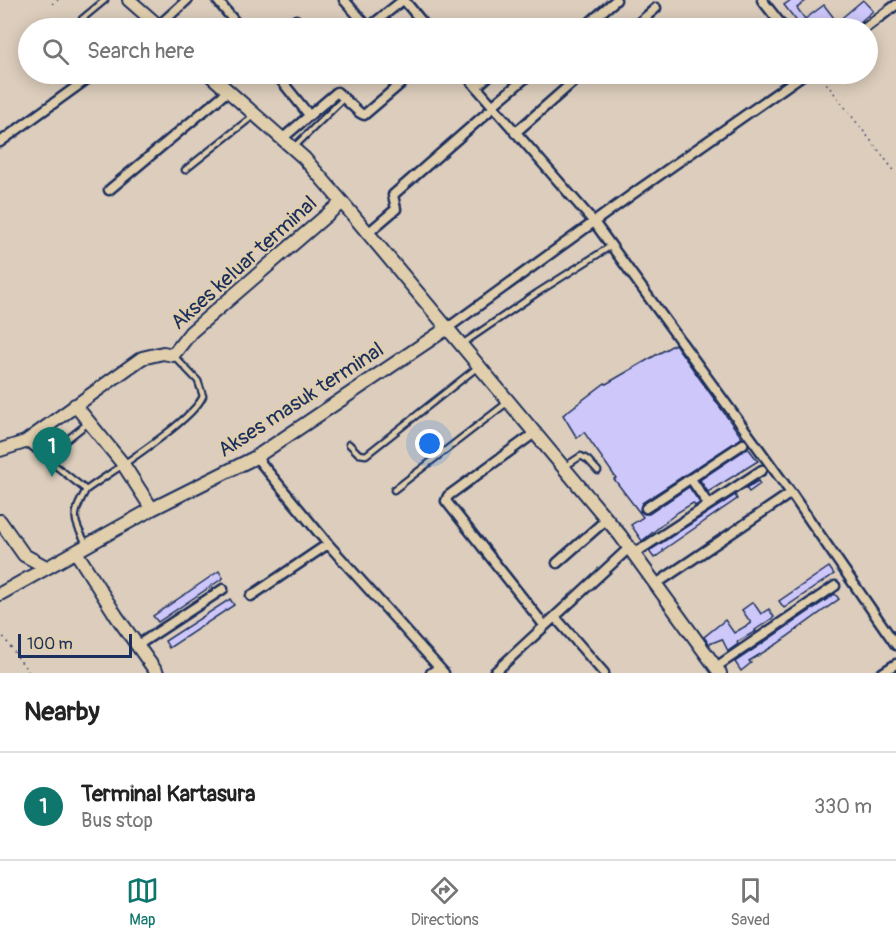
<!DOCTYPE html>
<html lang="en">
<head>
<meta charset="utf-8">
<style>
  body { margin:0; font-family:Pangolin,sans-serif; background:#f6f6f6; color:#222 }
  .scale { position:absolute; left:18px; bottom:15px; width:114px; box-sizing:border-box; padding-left:6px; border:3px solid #1b2f5e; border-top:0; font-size:16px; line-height:21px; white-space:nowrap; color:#1b2f5e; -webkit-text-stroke:4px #e0ceac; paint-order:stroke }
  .you { position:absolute; left:430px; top:444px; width:21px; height:21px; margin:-15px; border:4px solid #fff; border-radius:50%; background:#1a73e8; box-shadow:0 0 0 9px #1a73e833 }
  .badge { display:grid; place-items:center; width:39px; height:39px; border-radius:50%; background:#0f766e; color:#fff; font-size:20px; font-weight:700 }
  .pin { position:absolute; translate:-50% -50px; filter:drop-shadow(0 2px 3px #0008) }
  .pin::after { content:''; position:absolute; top:32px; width:21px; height:18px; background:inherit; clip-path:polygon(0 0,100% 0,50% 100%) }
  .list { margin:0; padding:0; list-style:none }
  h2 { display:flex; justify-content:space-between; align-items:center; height:78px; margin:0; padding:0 24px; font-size:26px }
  h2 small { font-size:20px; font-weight:400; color:#767676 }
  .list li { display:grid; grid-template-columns:39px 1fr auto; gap:18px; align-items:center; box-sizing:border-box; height:108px; padding:0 24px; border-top:2px solid #e0e0e0 }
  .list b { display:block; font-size:22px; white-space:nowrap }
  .list p { margin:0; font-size:20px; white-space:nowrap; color:#767676 }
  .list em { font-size:20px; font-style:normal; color:#767676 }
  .icon { flex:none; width:33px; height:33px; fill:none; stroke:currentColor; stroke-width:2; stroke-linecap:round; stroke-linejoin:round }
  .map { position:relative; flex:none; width:896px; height:673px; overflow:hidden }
  .search { position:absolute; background:#fff; box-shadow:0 3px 15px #0003; left:18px; right:18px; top:18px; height:66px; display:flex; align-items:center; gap:15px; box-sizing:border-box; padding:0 21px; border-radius:33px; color:#767676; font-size:22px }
  .sheet { height:186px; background:#fff }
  nav { display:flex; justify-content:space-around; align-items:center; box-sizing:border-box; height:84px; border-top:2px solid #e0e0e0; background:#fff; font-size:16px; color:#767676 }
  nav a { display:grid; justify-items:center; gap:3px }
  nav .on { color:#0f766e }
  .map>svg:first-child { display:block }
  .building { fill:#cec7fa; stroke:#1b2f5e; stroke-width:1.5 }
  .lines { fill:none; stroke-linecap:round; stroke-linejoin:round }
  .lane-casing { stroke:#1b2f5e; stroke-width:9 }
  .street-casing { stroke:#1b2f5e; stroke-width:13 }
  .secondary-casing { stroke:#1b2f5e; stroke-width:16 }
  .path { stroke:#1b2f5e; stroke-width:1.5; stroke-dasharray:1.5 4.5; stroke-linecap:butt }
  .lane { stroke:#e0ceac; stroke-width:4.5 }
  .street { stroke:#e0ceac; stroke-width:8 }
  .secondary { stroke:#e0ceac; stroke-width:12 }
  .labels { text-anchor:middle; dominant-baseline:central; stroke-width:4.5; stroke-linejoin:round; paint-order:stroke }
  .street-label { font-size:21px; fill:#1b2f5e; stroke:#e0ceac }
</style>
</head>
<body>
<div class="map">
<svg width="896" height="673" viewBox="0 0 896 673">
  <rect width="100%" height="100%" fill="#dccdbc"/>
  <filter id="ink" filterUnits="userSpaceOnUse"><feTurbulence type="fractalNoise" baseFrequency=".0167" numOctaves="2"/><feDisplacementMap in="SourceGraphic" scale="12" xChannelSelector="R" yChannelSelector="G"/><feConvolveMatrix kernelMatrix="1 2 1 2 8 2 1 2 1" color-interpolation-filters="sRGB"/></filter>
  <g filter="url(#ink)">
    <!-- building -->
    <path class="building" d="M791,0H807L797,8L805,19L824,5L837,22L863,0L873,11L853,28H802L784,5Z
      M675,344L742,438L642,503L640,511L644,514H649L689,487L700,503L695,506L693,503L678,512L642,541L631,525L643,517L614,479L616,478L584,432L577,438L563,415L605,383L606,384Z
      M748,448L758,461L708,492L700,480Z
      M758,481L760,484L749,492L746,488Z
      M735,495L737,499L663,550L664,551L654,558L649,551Z
      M829,567L834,574L784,608L779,601Z
      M219,571L223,578L158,622L153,616Z
      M835,594L839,599L777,644L749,661L751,663L741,671L735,662Z
      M230,599L234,605L169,648L165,641Z
      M753,602L761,614L769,609L774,617L755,630L756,631L737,642L738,644L728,651L722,639L709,644L704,637L725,620L734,633L751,623L742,610Z"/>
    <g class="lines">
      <defs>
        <path id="lane" d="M82,19L105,0
          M293,148L340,102
          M185,170L253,116
          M462,344L537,293L611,246
          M27,443L86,490C111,472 193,421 203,396L198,381L173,355
          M349,444L359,454L366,455L479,366
          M45,457L88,423
          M564,467L581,456L588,460L598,471
          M86,490C71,517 73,519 87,545
          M394,490L508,402"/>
        <path id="street" d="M217,0L240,28
          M344,0L369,28
          M404,0L427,28
          M762,0L784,28
          M156,28L187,0
          M283,28L296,20
          M368,28L403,0
          M583,28L616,0
          M633,28L656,8
          M865,28L896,5
          M276,74L309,115
          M465,74L594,222L791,493L896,645
          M476,87L491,74
          M492,106L530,74
          M515,133L582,74
          M283,138L337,92L360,113L364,115L405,80L404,74
          M0,142L94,74
          M109,190L228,91
          M368,233L396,209L393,195L488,112
          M449,327L641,188L804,74
          M536,432L448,496L446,501L544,625
          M256,457L328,544L444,673
          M691,479L708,504
          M646,508L743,444
          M635,553L762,470
          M557,563L607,519
          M656,584L791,493
          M251,596L328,544
          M555,617L604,673
          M138,645L223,589
          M716,667L835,586
          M431,673L439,668
          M494,673L630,547
          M882,673L896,664"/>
        <path id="secondary" d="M129,0L161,28
          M209,74L304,158L342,202L620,535L720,673
          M75,405L123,464L152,509
          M0,450L25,442L142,358L163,353L173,355L191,332L342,202
          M0,521L24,555L46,567
          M76,552L117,617L157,673
          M0,594L152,509L256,457L449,327"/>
      </defs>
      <!-- lane casing -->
      <use href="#lane" class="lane-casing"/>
      <!-- street casing -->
      <use href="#street" class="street-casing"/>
      <!-- secondary casing -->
      <use href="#secondary" class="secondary-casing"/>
      <!-- path -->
      <path class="path" d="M52,4L58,0
        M819,74L896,173
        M0,632L29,673"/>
      <!-- lane -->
      <use href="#lane" class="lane"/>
      <!-- street -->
      <use href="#street" class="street"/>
      <!-- secondary -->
      <use href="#secondary" class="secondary"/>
    </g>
  </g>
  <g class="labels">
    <!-- street labels -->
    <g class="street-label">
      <text transform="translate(244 263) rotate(-42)">Akses keluar terminal</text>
      <text transform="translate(301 400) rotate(-33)">Akses masuk terminal</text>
    </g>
  </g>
</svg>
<div class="scale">100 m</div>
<div class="you"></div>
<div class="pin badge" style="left:52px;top:477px">1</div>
<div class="search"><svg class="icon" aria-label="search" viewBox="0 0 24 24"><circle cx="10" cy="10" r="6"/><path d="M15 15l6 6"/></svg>Search here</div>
</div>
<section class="sheet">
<h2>Nearby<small></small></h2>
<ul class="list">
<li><span class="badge">1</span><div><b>Terminal Kartasura</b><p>Bus stop</p></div><em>330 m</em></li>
</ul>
</section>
<nav>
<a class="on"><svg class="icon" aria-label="map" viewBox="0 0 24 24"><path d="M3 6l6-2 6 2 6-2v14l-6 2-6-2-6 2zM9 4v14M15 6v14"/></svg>Map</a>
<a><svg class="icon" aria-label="directions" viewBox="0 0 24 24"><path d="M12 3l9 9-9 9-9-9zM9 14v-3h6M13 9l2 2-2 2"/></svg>Directions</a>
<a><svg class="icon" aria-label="saved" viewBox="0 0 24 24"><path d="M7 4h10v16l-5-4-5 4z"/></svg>Saved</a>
</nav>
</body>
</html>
